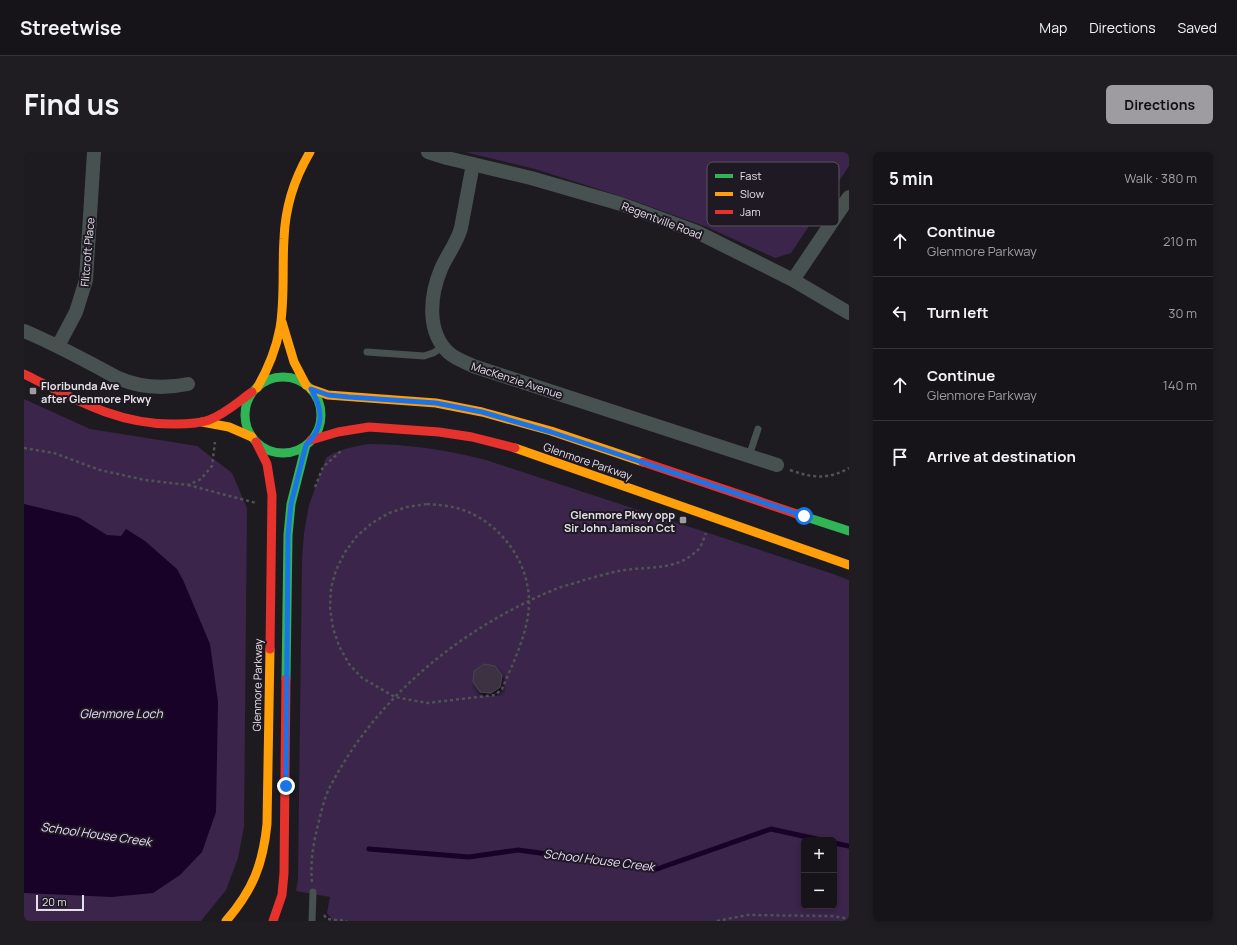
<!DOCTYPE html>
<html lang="en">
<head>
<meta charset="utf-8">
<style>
  body { margin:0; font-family:Manrope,sans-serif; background:#1f1d21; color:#f1f3f6 }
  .controls { position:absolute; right:12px; bottom:12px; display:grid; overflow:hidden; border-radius:6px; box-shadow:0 2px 6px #0003 }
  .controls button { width:36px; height:36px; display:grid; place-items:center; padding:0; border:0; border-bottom:1px solid #353337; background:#161418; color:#f1f3f6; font:20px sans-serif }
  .scale { position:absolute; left:12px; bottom:10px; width:48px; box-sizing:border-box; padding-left:4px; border:2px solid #e3e0e6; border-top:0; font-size:11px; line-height:14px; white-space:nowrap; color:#e3e0e6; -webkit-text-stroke:3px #1e1922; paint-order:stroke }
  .stop { position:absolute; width:12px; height:12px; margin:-9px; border:3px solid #1a73e8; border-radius:50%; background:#fff }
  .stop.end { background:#1a73e8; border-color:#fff; box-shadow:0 1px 4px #0008 }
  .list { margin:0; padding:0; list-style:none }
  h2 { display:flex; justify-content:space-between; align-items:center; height:52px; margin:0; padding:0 16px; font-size:17px }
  h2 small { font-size:13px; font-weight:400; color:#9e9ea2 }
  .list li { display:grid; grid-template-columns:26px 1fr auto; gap:12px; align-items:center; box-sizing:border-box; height:72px; padding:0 16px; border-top:1px solid #353337 }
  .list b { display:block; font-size:15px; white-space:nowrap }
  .list p { margin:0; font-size:13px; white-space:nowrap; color:#9e9ea2 }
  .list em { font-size:13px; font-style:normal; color:#9e9ea2 }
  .icon { flex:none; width:22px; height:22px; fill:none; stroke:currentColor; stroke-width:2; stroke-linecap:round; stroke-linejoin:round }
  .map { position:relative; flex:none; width:825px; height:769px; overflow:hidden; border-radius:6px }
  header { display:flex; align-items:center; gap:24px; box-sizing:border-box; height:56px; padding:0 20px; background:#161418; border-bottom:1px solid #353337 }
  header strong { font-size:19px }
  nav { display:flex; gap:22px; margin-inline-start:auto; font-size:14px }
  .intro { display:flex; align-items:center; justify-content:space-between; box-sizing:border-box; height:96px; padding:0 24px }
  h1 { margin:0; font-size:28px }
  .button { padding:10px 18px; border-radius:6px; background:#9e9ba1; color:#111; font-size:14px; font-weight:700 }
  main { display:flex; gap:24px; padding:0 24px }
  aside { flex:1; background:#161418; border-radius:6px; box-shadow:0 2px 6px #0003 }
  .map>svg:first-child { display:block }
  .green { fill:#3b254b; fill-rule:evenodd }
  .water { fill:#180227 }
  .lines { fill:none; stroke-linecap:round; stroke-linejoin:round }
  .stream { stroke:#180227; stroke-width:5 }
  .building { fill:#3c3342; stroke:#49464b; filter:url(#shadow) }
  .path { stroke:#4e5453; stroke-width:2.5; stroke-dasharray:3 3; stroke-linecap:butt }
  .lane { stroke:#475250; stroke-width:7 }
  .street { stroke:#475250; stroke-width:14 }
  .fast { stroke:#30b455; stroke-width:9 }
  .slow { stroke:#ff9f0a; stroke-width:9 }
  .jam { stroke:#e5322d; stroke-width:9 }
  .route { stroke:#1a73e8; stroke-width:5 }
  .poi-dot { fill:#9e9ba1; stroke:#1e1922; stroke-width:1.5 }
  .labels { text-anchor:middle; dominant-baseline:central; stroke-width:4; stroke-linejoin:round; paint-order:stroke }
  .street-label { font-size:11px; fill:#e3e0e6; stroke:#1e1922 }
  .poi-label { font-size:11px; font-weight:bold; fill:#e3e0e6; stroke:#1e1922; text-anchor:start }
  .water-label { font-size:12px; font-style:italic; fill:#ecd8fe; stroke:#1e1922 }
  .key { fill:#1e1922; stroke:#59555d; stroke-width:1 }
  .key-label { font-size:11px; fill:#e3e0e6 }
</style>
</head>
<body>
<header>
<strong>Streetwise</strong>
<nav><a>Map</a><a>Directions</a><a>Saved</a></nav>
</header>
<div class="intro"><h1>Find us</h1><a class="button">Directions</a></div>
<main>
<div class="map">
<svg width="825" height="769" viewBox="0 0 825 769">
  <defs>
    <filter id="shadow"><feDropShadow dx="2.5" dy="4.5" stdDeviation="2" flood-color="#0009"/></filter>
  </defs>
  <rect width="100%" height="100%" fill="#1e1b20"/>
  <!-- green -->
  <path class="green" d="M441,0H825V14L767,101L751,106L683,75L599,45L511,17Z
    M0,247L66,277L173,294L208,321L223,356L220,675L214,706L202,738L177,769H0Z
    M344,292C384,292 423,298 462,308L809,422L825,428V769H309L303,761L306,745L272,739L274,727L278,407L280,381L285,353L302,306C313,297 330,295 344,292ZM780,688H810V754H780Z"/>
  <!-- water -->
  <path class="water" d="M0,352L54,365L83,383L97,384L102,377L121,389L153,417L159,428L186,492L194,550L192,660L178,700L156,723L129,741L88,745L0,741Z"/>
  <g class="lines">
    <!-- stream -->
    <path class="stream" d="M810,691L825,694
      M345,697L445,705L494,698L633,717L747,677L797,688"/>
  </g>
  <!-- building -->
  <path class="building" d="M460,512L471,514L478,523L476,535L467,541L456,540L449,530L450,519Z"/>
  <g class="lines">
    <!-- path -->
    <path class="path" d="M0,296L30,301L76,318L121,328L164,333L177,327L188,314L191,290
      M766,318C788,326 804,328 825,316
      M164,333L232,351
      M291,335L299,315L317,299
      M403,352C416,353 429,354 442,359C477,373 504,409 505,448C506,477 489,511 478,537L471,543L403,551L371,545L338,526L325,512L315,494L309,476L306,456L307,436L312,418L321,400L333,384L348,371L365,361L383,355Z
      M288,730C286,712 289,694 293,677C297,661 300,645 308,631C356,541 441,474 534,436C543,433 552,431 560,428C572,425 584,421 595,419C620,414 647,419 668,403C671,400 675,398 676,395C679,390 680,385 682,381
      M300,763L303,767L323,769
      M693,769L723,763L808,764L825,767"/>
    <!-- lane -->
    <path class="lane" d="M343,200L400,204L409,201L419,195
      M725,304L734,277
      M288,769L289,740"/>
    <!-- street -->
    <path class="street" d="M404,0L423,6L507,26L597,52L673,80L769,128L825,45
      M449,12L437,76C433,91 423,103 417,117C406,143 402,180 425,201C432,207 441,210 449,214L753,313
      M769,128L825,161
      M0,179C22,188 43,199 64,210C74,215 84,221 94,226C117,236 140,237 164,232
      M34,194L52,160L62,128L70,0"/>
    <!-- fast -->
    <path class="fast" d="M221 263a38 38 0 1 1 76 0a38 38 0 1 1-76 0Z
      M773,362L825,379
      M262,527L264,383L267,352L282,293"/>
    <!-- slow -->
    <path class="slow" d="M258,170L270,210L282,233
      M233,236C244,217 252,197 256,176C261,147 258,117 260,87C261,56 270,27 286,0
      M287,237L304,243L412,251L458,260L527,279L619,310
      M178,270L205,275L228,285
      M491,296L825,413
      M202,769C229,738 239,712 243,672L246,497"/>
    <!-- jam -->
    <path class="jam" d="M0,222C50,247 94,273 151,272C162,272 174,272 185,268C201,262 214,250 228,240
      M287,288L314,280L345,275L415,280L448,285L491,296
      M232,290L243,312L248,343L246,497
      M619,310L773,362
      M249,769L258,743L260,721L262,527"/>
  </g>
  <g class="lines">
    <!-- route -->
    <path class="route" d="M262,634L264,383L267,352L282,293C300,276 300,258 287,237L304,243L325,245L412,251L458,260L527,280L780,364"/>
  </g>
  <!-- markers -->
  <g class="poi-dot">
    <rect x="5" y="235" width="8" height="8" rx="2"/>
    <rect x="655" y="364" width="8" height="8" rx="2"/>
  </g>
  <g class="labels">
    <!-- street labels -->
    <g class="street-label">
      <text transform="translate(638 68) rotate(21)">Regentville Road</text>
      <text transform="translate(63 100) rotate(-85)">Flitcroft Place</text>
      <text transform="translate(493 228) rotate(18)">MacKenzie Avenue</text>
      <text transform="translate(564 309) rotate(19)">Glenmore Parkway</text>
      <text transform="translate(233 533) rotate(-89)">Glenmore Parkway</text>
    </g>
    <!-- poi labels -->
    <g class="poi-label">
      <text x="17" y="233">Floribunda Ave<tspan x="17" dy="13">after Glenmore Pkwy</tspan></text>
      <text x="651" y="362" text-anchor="end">Glenmore Pkwy opp<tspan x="651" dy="13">Sir John Jamison Cct</tspan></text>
    </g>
    <!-- water labels -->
    <g class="water-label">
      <text x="97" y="561">Glenmore Loch</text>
      <text transform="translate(72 682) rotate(8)">School House Creek</text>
      <text transform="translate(575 708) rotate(7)">School House Creek</text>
    </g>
  </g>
  <!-- legend -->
  <rect x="683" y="10" width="132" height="64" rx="6" class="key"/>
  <rect x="691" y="22" width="18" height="4" fill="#30b455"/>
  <rect x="691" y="40" width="18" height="4" fill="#ff9f0a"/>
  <rect x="691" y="58" width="18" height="4" fill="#e5322d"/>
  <g class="key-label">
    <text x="716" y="28">Fast</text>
    <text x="716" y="46">Slow</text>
    <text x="716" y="64">Jam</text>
  </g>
</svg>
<div class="controls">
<button>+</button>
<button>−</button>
</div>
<div class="scale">20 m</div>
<div class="stop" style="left:780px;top:364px"></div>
<div class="stop end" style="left:262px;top:634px"></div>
</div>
<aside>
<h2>5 min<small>Walk · 380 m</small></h2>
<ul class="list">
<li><svg class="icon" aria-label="ahead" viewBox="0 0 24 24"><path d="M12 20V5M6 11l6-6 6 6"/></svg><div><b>Continue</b><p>Glenmore Parkway</p></div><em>210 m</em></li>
<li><svg class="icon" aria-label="left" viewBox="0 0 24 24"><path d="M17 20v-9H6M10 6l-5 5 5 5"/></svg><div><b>Turn left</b></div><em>30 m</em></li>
<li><svg class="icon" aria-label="ahead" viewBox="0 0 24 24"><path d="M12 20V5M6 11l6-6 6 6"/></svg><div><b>Continue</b><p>Glenmore Parkway</p></div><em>140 m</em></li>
<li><svg class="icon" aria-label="arrive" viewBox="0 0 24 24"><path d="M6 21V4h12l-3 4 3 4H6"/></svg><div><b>Arrive at destination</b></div></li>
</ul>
</aside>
</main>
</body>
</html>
